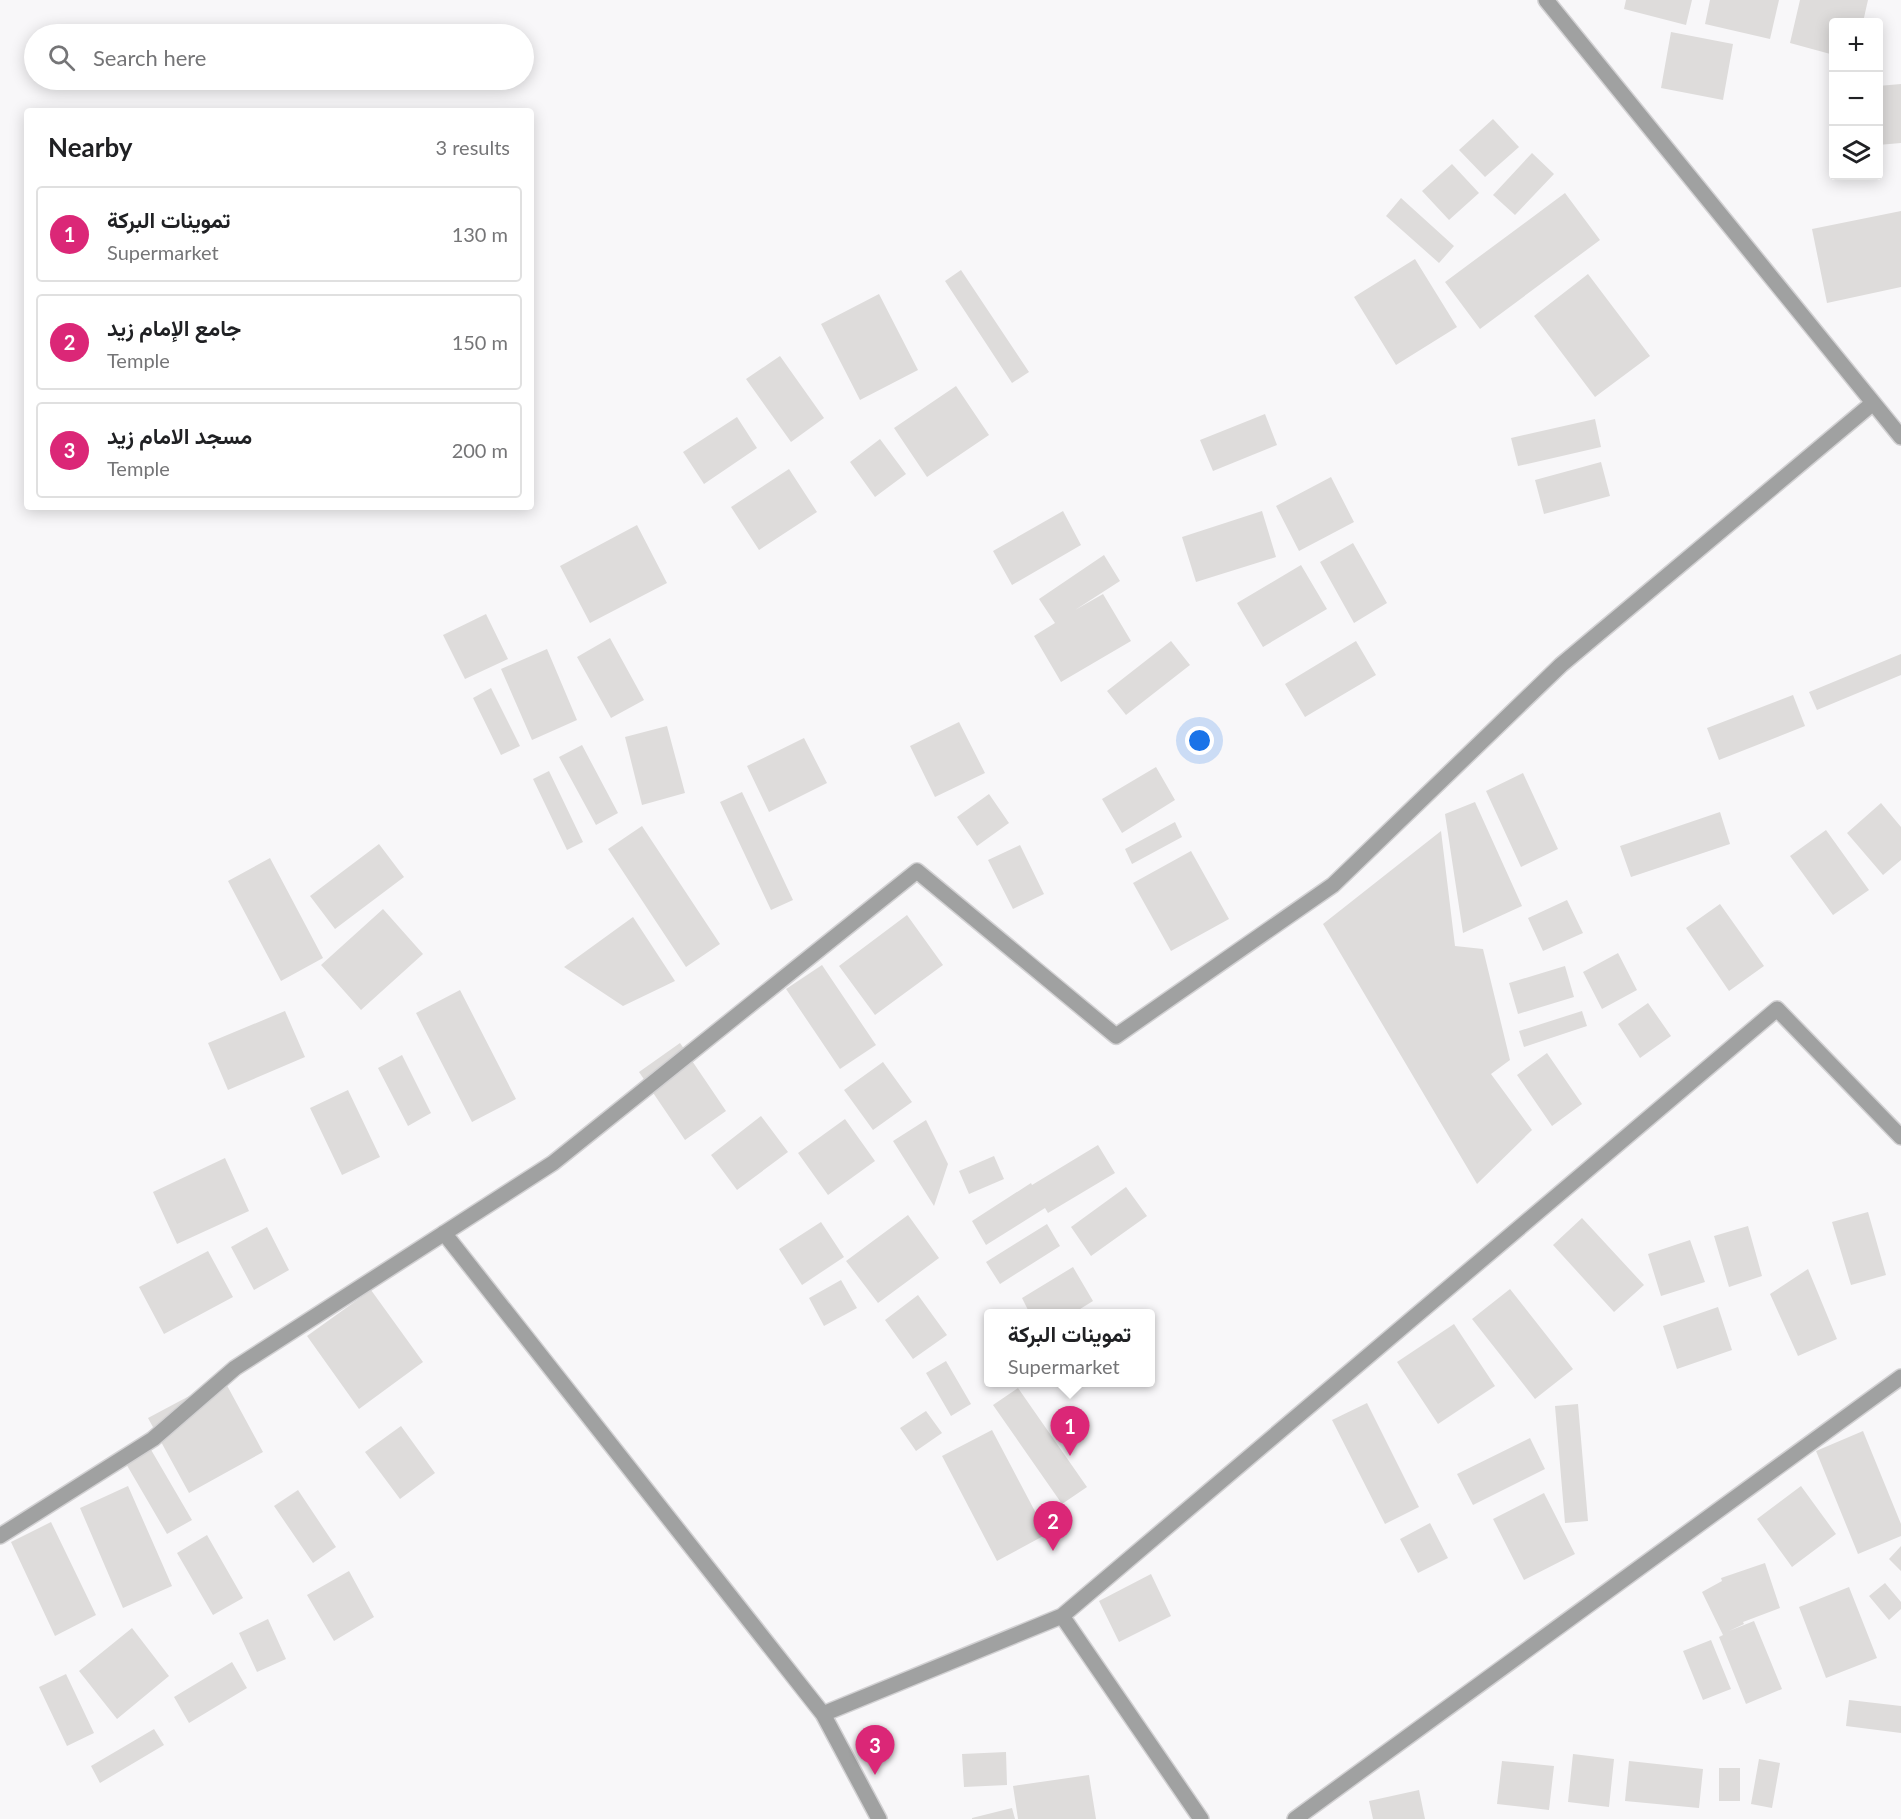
<!DOCTYPE html>
<html lang="en">
<head>
<meta charset="utf-8">
<style>
  body { margin:0; font-family:Lato,Vazirmatn,sans-serif; background:#f6f6f6; color:#202124 }
  .controls { position:absolute; right:18px; top:18px; display:grid; overflow:hidden; border-radius:6px; box-shadow:0 3px 15px #0003 }
  .controls button { width:54px; height:54px; display:grid; place-items:center; padding:0; border:0; border-bottom:2px solid #e0e0e0; background:#fff; color:#202124; font:30px sans-serif }
  .you { position:absolute; left:1200px; top:741px; width:21px; height:21px; margin:-15px; border:4px solid #fff; border-radius:50%; background:#1a73e8; box-shadow:0 0 0 9px #1a73e833 }
  .badge { display:grid; place-items:center; width:39px; height:39px; border-radius:50%; background:#db2777; color:#fff; font-size:20px; font-weight:700 }
  .pin { position:absolute; translate:-50% -50px; filter:drop-shadow(0 2px 3px #0008) }
  .pin::after { content:''; position:absolute; top:32px; width:21px; height:18px; background:inherit; clip-path:polygon(0 0,100% 0,50% 100%) }
  .popup { position:absolute; left:984px; top:1309px; width:171px; height:78px; box-sizing:border-box; display:grid; place-content:center; border-radius:6px; background:#fff; filter:drop-shadow(0 2px 4px #0005); font-size:20px; white-space:nowrap; color:#757577 }
  .popup b { font-size:22px; color:#202124 }
  .popup::after { content:''; position:absolute; left:50%; top:100%; margin-left:-12px; border:12px solid transparent; border-top-color:#fff }
  .list { margin:0; padding:0; list-style:none }
  h2 { display:flex; justify-content:space-between; align-items:center; height:78px; margin:0; padding:0 24px; font-size:26px }
  h2 small { font-size:20px; font-weight:400; color:#757577 }
  .list li { display:grid; grid-template-columns:39px 1fr auto; gap:18px; align-items:center; box-sizing:border-box; height:96px; margin:0 12px 12px; padding:0 12px; border:2px solid #e0e0e0; border-radius:6px }
  .list b { display:block; font-size:22px; white-space:nowrap }
  .list p { margin:0; font-size:20px; white-space:nowrap; color:#757577 }
  .list em { font-size:20px; font-style:normal; color:#757577 }
  .icon { flex:none; width:33px; height:33px; fill:none; stroke:currentColor; stroke-width:2; stroke-linecap:round; stroke-linejoin:round }
  .map { position:relative; flex:none; width:1901px; height:1819px; overflow:hidden }
  .search { position:absolute; background:#fff; box-shadow:0 3px 15px #0003; left:24px; top:24px; width:510px; height:66px; display:flex; align-items:center; gap:15px; box-sizing:border-box; padding:0 21px; border-radius:33px; color:#757577; font-size:22px }
  .panel { position:absolute; background:#fff; box-shadow:0 3px 15px #0003; left:24px; top:108px; width:510px; height:402px; border-radius:6px }
  .map>svg:first-child { display:block }
  .building { fill:#dedcdb }
  .lines { fill:none; stroke-linecap:round; stroke-linejoin:round }
  .minor-casing { stroke:#d2d1d3; stroke-width:18 }
  .minor { stroke:#a0a1a1; stroke-width:15 }
</style>
</head>
<body>
<div class="map">
<svg width="1901" height="1819" viewBox="0 0 1901 1819">
  <rect width="100%" height="100%" fill="#f8f7f9"/>
  <!-- building -->
  <path class="building" d="M1626,0H1692L1686,25L1624,9Z
    M1710,0H1779L1770,39L1705,24Z
    M1800,0H1868L1863,22H1834V55L1790,43Z
    M1671,32L1733,44L1723,100L1661,88Z
    M1901,84V143L1878,145V86Z
    M1493,119L1519,147L1485,177L1459,150Z
    M1532,153L1554,174L1515,215L1493,195Z
    M1452,164L1479,193L1449,220L1422,191Z
    M1565,193L1600,240L1480,329L1445,282Z
    M1401,198L1454,246L1439,263L1386,216Z
    M1901,211V287L1827,303L1812,229Z
    M1415,259L1457,327L1396,365L1354,297Z
    M961,270L1029,372L1012,383L945,281Z
    M1588,274L1650,356L1595,397L1534,316Z
    M879,294L918,370L860,400L821,324Z
    M780,356L824,418L791,442L746,379Z
    M956,386L989,435L927,477L894,428Z
    M1265,414L1277,445L1213,471L1200,440Z
    M737,417L757,448L704,484L683,452Z
    M1595,419L1601,447L1518,466L1511,438Z
    M880,439L906,474L875,497L850,462Z
    M1601,462L1610,496L1544,514L1535,480Z
    M789,469L817,512L759,550L731,507Z
    M1331,477L1354,522L1299,551L1276,506Z
    M1063,511L1081,545L1012,585L993,551Z
    M1262,511L1276,557L1196,582L1182,537Z
    M637,525L667,583L590,623L560,566Z
    M1353,543L1387,603L1354,623L1320,562Z
    M1104,555L1120,581L1075,610L1103,594L1131,641L1061,682L1034,636L1055,623L1039,599Z
    M1301,565L1327,609L1263,647L1237,603Z
    M486,614L508,659L465,679L443,635Z
    M610,638L644,700L611,718L577,657Z
    M1171,641L1190,665L1126,715L1107,691Z
    M1356,641L1376,675L1305,717L1285,684Z
    M547,649L577,720L532,740L501,669Z
    M1901,654V675L1817,710L1809,692Z
    M491,688L520,746L501,755L473,698Z
    M1793,695L1805,726L1719,760L1707,728Z
    M959,722L985,773L935,797L910,746Z
    M667,726L685,793L642,805L625,737Z
    M804,738L827,783L769,812L747,766Z
    M582,745L618,813L596,825L559,757Z
    M1156,767L1175,800L1122,833L1102,799Z
    M549,771L583,842L567,850L533,779Z
    M1523,773L1558,849L1521,867L1486,791Z
    M742,792L793,900L771,910L720,802Z
    M989,794L1009,823L977,846L957,817Z
    M1475,802L1522,906L1463,933L1445,814Z
    M1881,803L1901,827V860L1883,875L1847,833Z
    M1720,812L1730,844L1631,877L1620,846Z
    M1175,822L1182,837L1132,864L1125,849Z
    M642,826L720,944L686,967L608,849Z
    M1826,830L1869,890L1833,915L1790,856Z
    M1441,831L1455,946L1483,949L1510,1060L1491,1074L1532,1130L1477,1184L1323,924Z
    M379,844L404,877L335,929L310,896Z
    M1020,845L1044,894L1013,909L988,860Z
    M1191,851L1229,919L1171,951L1133,883Z
    M270,858L323,958L281,981L228,881Z
    M1567,900L1583,933L1543,951L1528,918Z
    M1720,904L1764,966L1729,991L1686,928Z
    M383,909L423,954L361,1010L321,965Z
    M907,915L943,965L875,1015L839,966Z
    M633,917L675,981L623,1006L564,967Z
    M1618,953L1637,990L1602,1009L1583,972Z
    M822,965L876,1045L840,1069L786,989Z
    M1565,966L1574,997L1518,1014L1509,983Z
    M460,990L516,1099L472,1122L416,1013Z
    M1648,1003L1671,1036L1640,1058L1618,1024Z
    M285,1011L305,1057L228,1090L208,1043Z
    M1582,1011L1587,1026L1524,1047L1519,1031Z
    M680,1043L726,1111L685,1140L639,1072Z
    M1547,1053L1582,1104L1552,1126L1517,1075Z
    M402,1055L431,1113L408,1126L378,1068Z
    M883,1062L912,1102L873,1130L844,1090Z
    M348,1090L380,1157L342,1175L310,1108Z
    M761,1116L788,1152L737,1190L711,1155Z
    M845,1119L875,1161L828,1195L798,1153Z
    M926,1120L948,1164L934,1206L893,1141Z
    M1098,1145L1115,1173L1048,1213L1045,1208L986,1245L972,1221L1031,1183L1032,1185Z
    M994,1156L1004,1179L969,1194L959,1171Z
    M225,1158L249,1211L177,1244L153,1192Z
    M1126,1187L1147,1216L1091,1256L1071,1227Z
    M1868,1212L1886,1275L1851,1285L1832,1222Z
    M908,1215L939,1258L878,1303L846,1261Z
    M1582,1218L1644,1285L1614,1312L1553,1245Z
    M821,1222L844,1257L802,1285L779,1249Z
    M1047,1224L1060,1246L1000,1284L986,1262Z
    M1748,1226L1762,1276L1729,1287L1714,1236Z
    M267,1227L289,1270L254,1290L231,1247Z
    M1690,1240L1705,1282L1661,1296L1648,1254Z
    M208,1251L233,1297L164,1334L139,1287Z
    M1073,1267L1093,1301L1072,1314H1030L1022,1298Z
    M1808,1269L1837,1339L1798,1356L1770,1294Z
    M841,1280L857,1308L824,1326L809,1298Z
    M1510,1289L1573,1369L1535,1399L1472,1319Z
    M371,1290L423,1362L359,1409L307,1336Z
    M918,1295L947,1335L913,1359L885,1320Z
    M1718,1307L1732,1350L1677,1369L1663,1326Z
    M1454,1324L1495,1386L1438,1424L1397,1362Z
    M946,1361L971,1404L951,1416L926,1373Z
    M223,1378L263,1452L189,1493L148,1418Z
    M1018,1388L1087,1487L1062,1504L993,1405Z
    M1367,1403L1419,1507L1385,1524L1332,1420Z
    M1578,1404L1588,1521L1565,1523L1555,1406Z
    M926,1411L942,1433L916,1451L900,1428Z
    M401,1426L435,1473L400,1499L365,1452Z
    M992,1430L1047,1534L997,1561L942,1456Z
    M1863,1431L1901,1524V1536L1858,1554L1816,1451Z
    M1530,1438L1545,1469L1473,1505L1457,1474Z
    M150,1448L192,1520L167,1534L125,1462Z
    M128,1486L172,1586L123,1608L80,1508Z
    M1801,1486L1836,1534L1792,1567L1757,1519Z
    M298,1490L336,1547L313,1563L274,1506Z
    M1544,1493L1575,1554L1524,1580L1493,1519Z
    M51,1522L96,1615L55,1636L11,1542Z
    M1430,1523L1448,1558L1418,1573L1400,1539Z
    M207,1535L243,1598L213,1615L177,1553Z
    M1901,1546V1571L1889,1559Z
    M1765,1563L1780,1608L1743,1622L1744,1624L1729,1631L1754,1621L1782,1689L1746,1704L1719,1637L1723,1635L1702,1592L1722,1581L1721,1578Z
    M349,1571L374,1617L334,1641L307,1595Z
    M1151,1574L1171,1616L1119,1642L1099,1601Z
    M1885,1583L1901,1602V1609L1889,1620L1869,1596Z
    M1849,1587L1877,1658L1826,1678L1799,1607Z
    M268,1619L286,1659L257,1672L239,1633Z
    M132,1628L169,1676L117,1719L79,1671Z
    M1711,1640L1731,1689L1703,1700L1683,1651Z
    M232,1662L247,1688L189,1723L174,1697Z
    M66,1674L94,1733L67,1746L39,1687Z
    M1849,1700L1901,1706V1733L1846,1726Z
    M154,1729L164,1745L100,1783L91,1766Z
    M1006,1752L1007,1785L964,1787L962,1754Z
    M1573,1754L1614,1759L1609,1807L1568,1802Z
    M1759,1759L1780,1763L1772,1808L1751,1804Z
    M1502,1761L1554,1766L1549,1810L1497,1804Z
    M1629,1761L1703,1769L1699,1808L1625,1801Z
    M1719,1768H1740V1801H1719Z
    M1089,1775L1096,1819H1018L1013,1786Z
    M1419,1790L1425,1819H1373L1369,1801Z
    M1012,1808L1015,1819H972V1818Z"/>
  <g class="lines">
    <defs>
      <path id="minor" d="M1546,0L1901,437
        M444,1233L823,1714L1062,1616
        M0,1536L153,1439L235,1368L553,1163L917,871L1116,1036L1333,885L1561,665L1873,403
        M823,1714L879,1819
        M1201,1819L1062,1616L1777,1009L1901,1137
        M1295,1819L1901,1377"/>
    </defs>
    <!-- minor casing -->
    <use href="#minor" class="minor-casing"/>
    <!-- minor -->
    <use href="#minor" class="minor"/>
  </g>
</svg>
<div class="controls">
<button>+</button>
<button>−</button>
<button><svg class="icon" aria-label="layers" viewBox="0 0 24 24"><path d="M12 4l9 5-9 5-9-5zM3 14l9 5 9-5"/></svg></button>
</div>
<div class="you"></div>
<div class="pin badge" style="left:1070px;top:1456px">1</div>
<div class="popup"><b>تموينات البركة</b>Supermarket</div>
<div class="pin badge" style="left:1053px;top:1551px">2</div>
<div class="pin badge" style="left:875px;top:1775px">3</div>
<div class="search"><svg class="icon" aria-label="search" viewBox="0 0 24 24"><circle cx="10" cy="10" r="6"/><path d="M15 15l6 6"/></svg>Search here</div>
<section class="panel">
<h2>Nearby<small>3 results</small></h2>
<ul class="list">
<li><span class="badge">1</span><div><b>تموينات البركة</b><p>Supermarket</p></div><em>130 m</em></li>
<li><span class="badge">2</span><div><b>جامع الإمام زيد</b><p>Temple</p></div><em>150 m</em></li>
<li><span class="badge">3</span><div><b>مسجد الامام زيد</b><p>Temple</p></div><em>200 m</em></li>
</ul>
</section>
</div>
</body>
</html>
